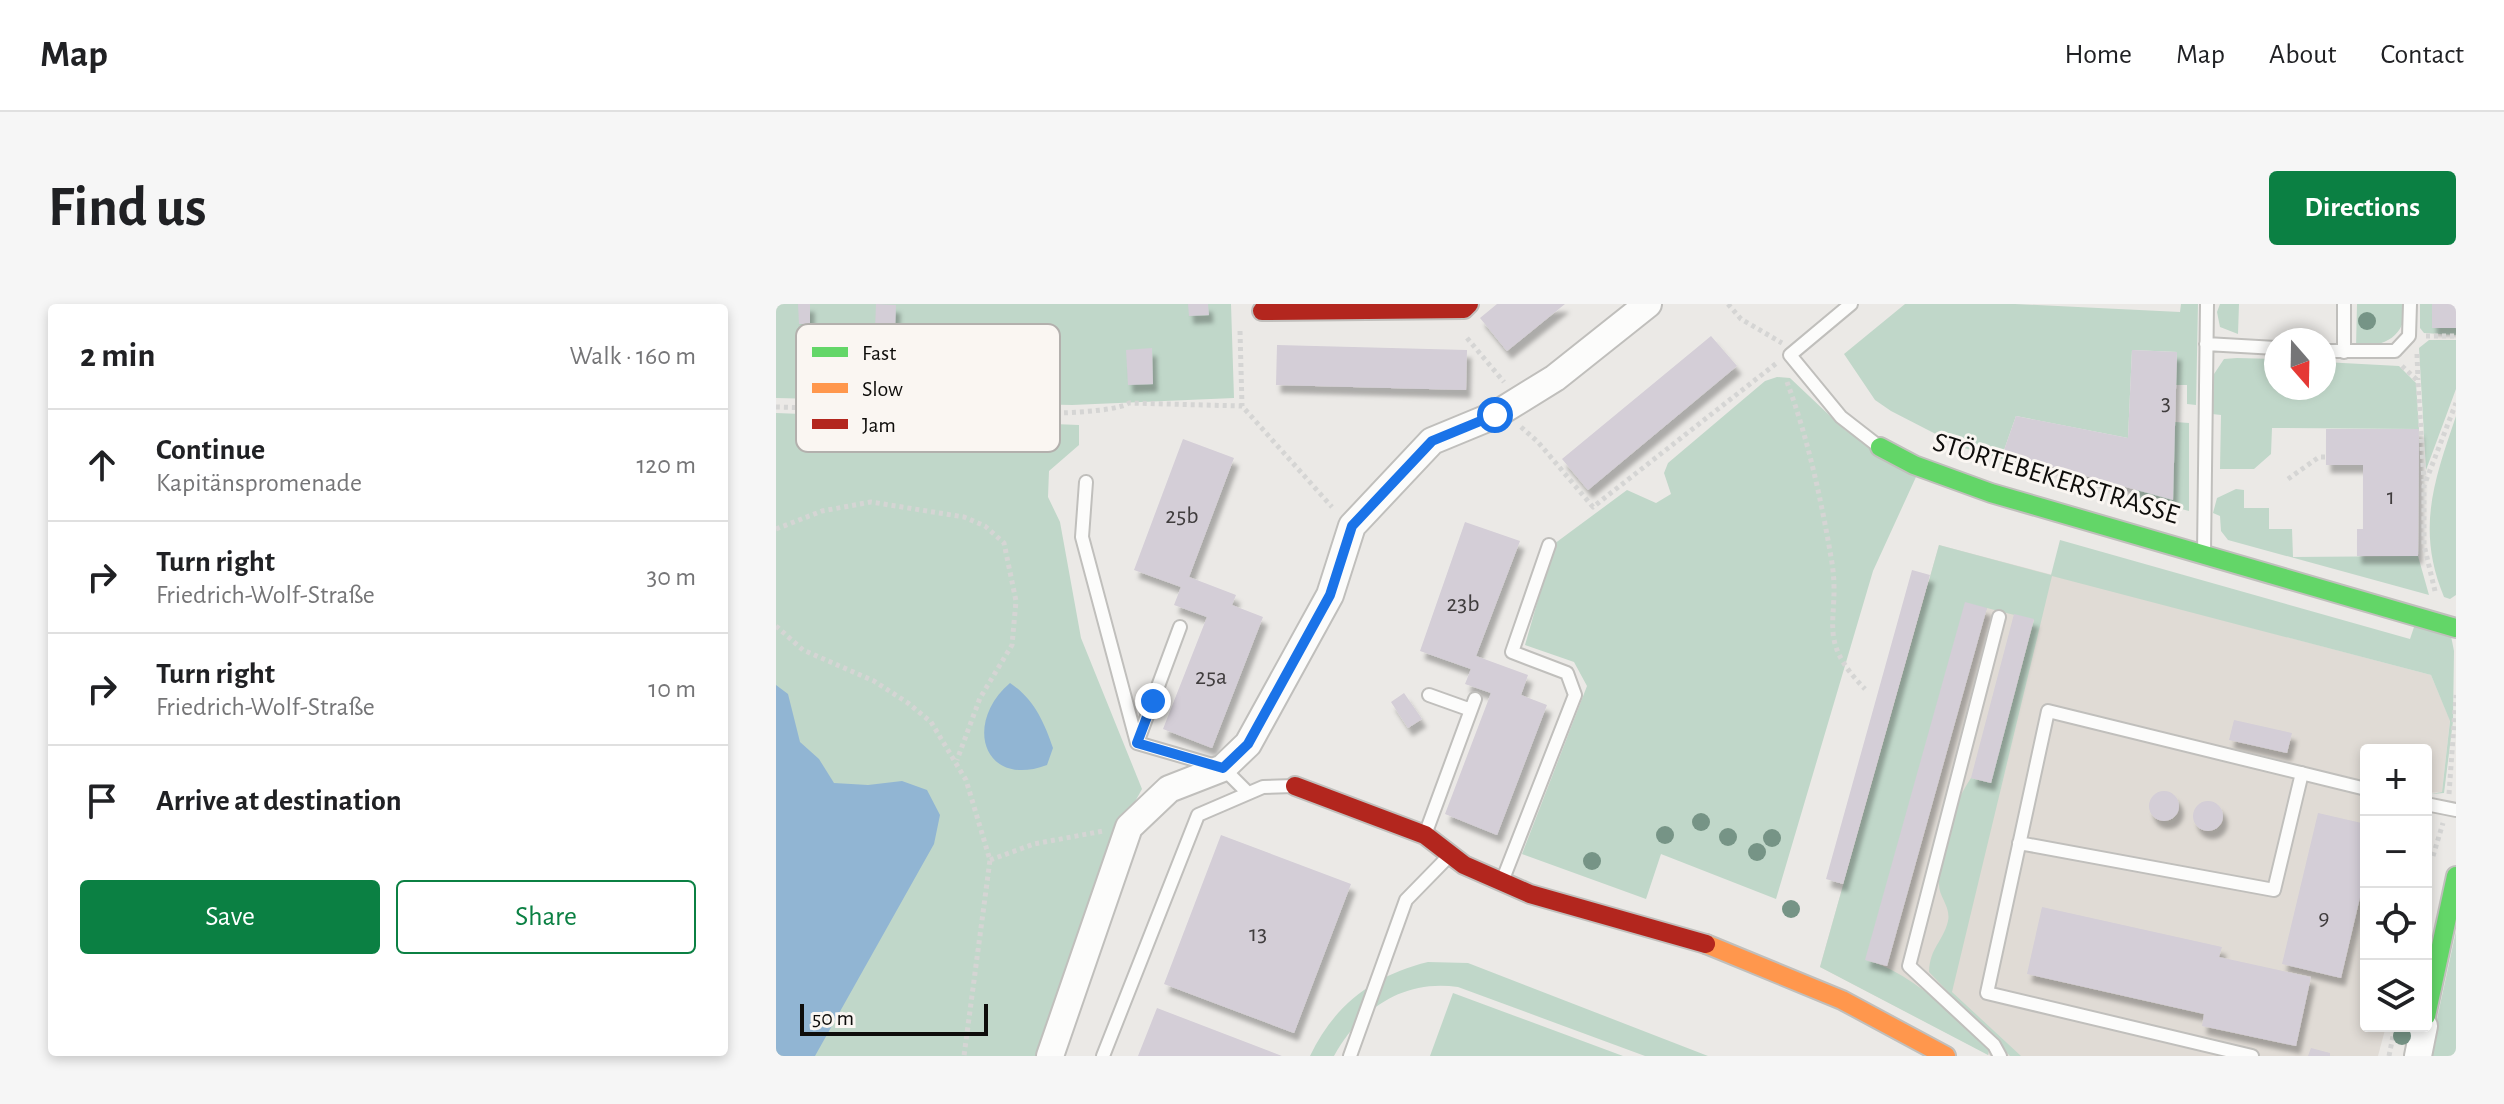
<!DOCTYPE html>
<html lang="en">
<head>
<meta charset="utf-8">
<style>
  body { margin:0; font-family:"Alegreya Sans",sans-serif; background:#f6f6f6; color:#202124 }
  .controls { position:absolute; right:24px; bottom:24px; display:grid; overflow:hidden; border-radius:8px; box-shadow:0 4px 12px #0003 }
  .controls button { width:72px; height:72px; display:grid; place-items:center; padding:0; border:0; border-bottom:2px solid #e0e0e0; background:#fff; color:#202124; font:40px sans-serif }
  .compass { position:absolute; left:1488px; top:24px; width:72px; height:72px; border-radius:50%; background:#fff; box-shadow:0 4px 12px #0003; rotate:160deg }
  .scale { position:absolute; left:24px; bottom:20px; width:188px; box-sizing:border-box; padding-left:8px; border:4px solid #0e0d0b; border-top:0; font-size:22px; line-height:28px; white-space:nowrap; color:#0e0d0b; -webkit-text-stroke:6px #faf6f2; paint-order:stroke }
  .stop { position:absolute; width:24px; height:24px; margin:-18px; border:6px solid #1a73e8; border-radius:50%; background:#fff }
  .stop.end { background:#1a73e8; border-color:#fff; box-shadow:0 2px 8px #0008 }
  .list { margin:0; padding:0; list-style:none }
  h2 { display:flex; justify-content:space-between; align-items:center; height:104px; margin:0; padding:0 32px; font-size:34px }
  h2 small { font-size:26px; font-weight:400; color:#757577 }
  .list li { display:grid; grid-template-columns:52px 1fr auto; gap:24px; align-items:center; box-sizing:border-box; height:112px; padding:0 32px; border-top:2px solid #e0e0e0 }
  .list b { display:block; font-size:30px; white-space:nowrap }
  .list p { margin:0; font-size:26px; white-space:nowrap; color:#757577 }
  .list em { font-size:26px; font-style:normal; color:#757577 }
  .actions { display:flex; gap:16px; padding:24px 32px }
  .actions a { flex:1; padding:18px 0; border:2px solid #0b8043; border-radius:8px; text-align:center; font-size:28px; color:#0b8043 }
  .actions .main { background:#0b8043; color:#fff }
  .icon { flex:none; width:44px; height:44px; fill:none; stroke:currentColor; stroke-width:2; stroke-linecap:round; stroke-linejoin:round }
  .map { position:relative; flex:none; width:1680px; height:752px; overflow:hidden; border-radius:8px }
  header { display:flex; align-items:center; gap:48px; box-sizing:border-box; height:112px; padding:0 40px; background:#fff; border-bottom:2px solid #e0e0e0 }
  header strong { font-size:38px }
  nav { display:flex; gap:44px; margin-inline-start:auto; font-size:28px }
  .intro { display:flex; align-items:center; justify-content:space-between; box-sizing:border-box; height:192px; padding:0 48px }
  h1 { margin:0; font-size:56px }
  .button { padding:20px 36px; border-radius:8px; background:#0b8043; color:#fff; font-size:28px; font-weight:700 }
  main { display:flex; gap:48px; padding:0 48px }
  aside { flex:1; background:#fff; border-radius:8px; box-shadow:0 4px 12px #0003 }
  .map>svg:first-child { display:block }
  .built { fill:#e0dbd5 }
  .green { fill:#c0d7c9 }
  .water { fill:#91b5d3 }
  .building { fill:#d4ced7; filter:url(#shadow) }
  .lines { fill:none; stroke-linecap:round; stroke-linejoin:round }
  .lane-casing { stroke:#c0bfbc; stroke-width:16 }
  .street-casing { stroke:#c0bfbc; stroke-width:30 }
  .fast-casing { stroke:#c0bfbc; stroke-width:22 }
  .slow-casing { stroke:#c0bfbc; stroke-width:22 }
  .jam-casing { stroke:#c0bfbc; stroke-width:22 }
  .path { stroke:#d5d5d4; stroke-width:5; stroke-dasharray:4 4; stroke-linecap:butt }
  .lane { stroke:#fcfcfb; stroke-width:12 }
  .street { stroke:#fcfcfb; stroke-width:26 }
  .fast { stroke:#63d668; stroke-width:18 }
  .slow { stroke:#ff974d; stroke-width:18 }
  .jam { stroke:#b3261e; stroke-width:18 }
  .tree { fill:#769486 }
  .route { stroke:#1a73e8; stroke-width:10 }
  .labels { text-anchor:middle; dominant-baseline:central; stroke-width:6; stroke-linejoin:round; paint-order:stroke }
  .number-label { font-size:24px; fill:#403d3e }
  .street-label { font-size:28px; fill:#0e0d0b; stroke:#faf6f2 }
  .key { fill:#faf6f2; stroke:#b3b0ad; stroke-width:2 }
  .key-label { font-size:22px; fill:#0e0d0b }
</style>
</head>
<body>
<header>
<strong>Map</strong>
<nav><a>Home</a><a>Map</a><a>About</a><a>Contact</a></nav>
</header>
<div class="intro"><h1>Find us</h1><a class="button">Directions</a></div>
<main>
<aside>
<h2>2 min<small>Walk · 160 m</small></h2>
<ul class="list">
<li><svg class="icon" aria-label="ahead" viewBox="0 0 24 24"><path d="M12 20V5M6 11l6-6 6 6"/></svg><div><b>Continue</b><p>Kapitänspromenade</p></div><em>120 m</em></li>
<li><svg class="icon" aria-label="right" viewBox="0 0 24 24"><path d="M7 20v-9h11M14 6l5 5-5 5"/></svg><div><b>Turn right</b><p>Friedrich-Wolf-Straße</p></div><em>30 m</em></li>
<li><svg class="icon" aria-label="right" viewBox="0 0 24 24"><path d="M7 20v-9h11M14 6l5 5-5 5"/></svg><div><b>Turn right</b><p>Friedrich-Wolf-Straße</p></div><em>10 m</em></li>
<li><svg class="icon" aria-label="arrive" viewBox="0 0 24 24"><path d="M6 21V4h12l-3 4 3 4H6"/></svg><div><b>Arrive at destination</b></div></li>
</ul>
<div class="actions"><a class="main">Save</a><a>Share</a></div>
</aside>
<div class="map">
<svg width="1680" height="752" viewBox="0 0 1680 752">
  <defs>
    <filter id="shadow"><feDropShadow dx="4.5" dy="8" stdDeviation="2" flood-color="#0004"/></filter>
  </defs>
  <rect width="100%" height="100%" fill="#ebe9e6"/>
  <!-- built -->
  <path class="built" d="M1163,241L1655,371L1674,416L1666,488L1650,489V446H1590V722H1610L1602,752H1215L1044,663Z"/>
  <!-- green -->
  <path class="green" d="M0,0H455L458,94L296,101L0,94Z
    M1129,0H1239L1404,8L1405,0H1422L1420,101L1411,100V81H1400L1401,48L1356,46L1352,134L1240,112L1227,149L1255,156L1253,163L1185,143L1115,107L1099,96L1068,50Z
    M1444,0H1463L1462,30L1444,23L1441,8Z
    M1581,0H1630C1629,34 1610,41 1580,44Z
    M1644,0H1656V24H1680V31L1648,29L1644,24Z
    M1653,36H1680V85L1650,166L1643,44Z
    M1461,54L1500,55V84H1548V58L1623,62L1640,79L1643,125L1496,124L1495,150L1478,165H1444L1445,111L1436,110L1438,70L1448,55Z
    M1001,73L1014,74L1069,126L1140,173L1097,267L1000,595L885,550L870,595L746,550L811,382L798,358L749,341L778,240L851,186L880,199L895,190L888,169L892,159L989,77Z
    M0,109L303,121V141L273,167L272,193L284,218L305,334L366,485L339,534L268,752H0Z
    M1680,112V291L1674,295L1668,293C1640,225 1658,177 1680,112Z
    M1399,118L1413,119V207L1356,192Z
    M1460,185L1468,186V204H1493V225H1516L1517,253L1642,252L1653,291L1452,236L1445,227L1444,212L1437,209L1441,194Z
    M1284,236L1634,335L1639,320L1675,332L1678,347L1677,417L1668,489L1655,490L1666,488L1674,417L1655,371L1276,272L1176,688L1245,752H1234L1153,668C1154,643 1167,638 1172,617C1175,603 1163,593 1163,581C1162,544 1175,504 1195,474L1215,479L1258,316L1211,304L1090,656C1137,669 1176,711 1214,741L1212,751L1044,663L1163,241L1275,271Z
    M1680,627V752H1653Z
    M652,658L692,659L932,752H869L682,683C627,675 584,705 558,752H534C558,701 598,671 652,658Z
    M677,689L847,752H654Z"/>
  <!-- water -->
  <path class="water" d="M234,379C258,395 268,418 277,444L271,461C207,485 187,419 234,379Z
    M0,381L12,390L24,438L43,455L58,479L92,481L126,477L151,486L164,511L158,540L39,752H0Z"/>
  <!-- building -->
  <path class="building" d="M22,0H34V20H23Z
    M100,0L120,1L119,26L99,25Z
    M412,0H432L433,11L413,12Z
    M721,0H789L731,47L704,14Z
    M1656,0H1680V24H1656Z
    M935,32L961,62L812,186L786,155Z
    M501,41L691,46L690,86L500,81Z
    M376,44L377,80L352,81L350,46Z
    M1356,46L1401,48L1397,196L1227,149L1240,112L1352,134Z
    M1550,125H1643L1642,252H1581V225H1587V161H1550Z
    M407,135L458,154L413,273L460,291L456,301L487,313L436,444L387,425L431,313L398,301L405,283L358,266Z
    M689,218L744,237L700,352L752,371L745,391L771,401L721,531L669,510L715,389L689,380L695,365L644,347Z
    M1136,266L1154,271L1067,580L1050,575Z
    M1189,298L1211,304L1111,662L1089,656Z
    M1238,310L1258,315L1215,479L1195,474Z
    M628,389L646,415L632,424L615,398Z
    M1458,416L1516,429L1511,449L1453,436Z
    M1373 502a15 15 0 1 1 30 0a15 15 0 1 1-30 0Z
    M1417 512a15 15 0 1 1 30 0a15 15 0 1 1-30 0Z
    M1542,509L1590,520V568L1565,674L1506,660Z
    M445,531L575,580L518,729L388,680Z
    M1266,603L1446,643L1443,653L1535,673L1520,742L1426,722L1428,710L1251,670Z
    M381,704L506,752H362Z
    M1535,744L1554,749V752H1532Z"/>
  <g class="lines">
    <defs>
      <path id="lane" d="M1075,0L1014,51L1065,113L1101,141
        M1430,40L1500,44
        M1548,47H1619L1633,32L1634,0
        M1568,48V0
        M310,178L306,233L361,439
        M1428,249L1431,0
        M1223,313L1133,662L1218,741L1224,752
        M653,391L695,406
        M361,439L404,323
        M361,439L447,464L471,488
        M1650,500L1680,506
        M650,528L699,395
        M1243,539L1498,586L1526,469
        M727,575L799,391L791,369L736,348L773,241
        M327,752L422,511L487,483L518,482
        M574,752L630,596L673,552
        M1476,752L1211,689L1272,407L1590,485"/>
      <path id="street" d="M274,752L353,523L393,485L447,464L472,440L554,291L576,222L656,137L719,111L779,74L872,0
        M1642,752L1648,722"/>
      <path id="fast" d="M1104,143L1138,161L1215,189L1680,324
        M1650,712L1680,572"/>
      <path id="slow" d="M930,640L1066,696L1170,752"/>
      <path id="jam" d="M486,7L688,5L693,0
        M519,482L649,531L688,561L754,590L930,640"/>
    </defs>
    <!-- lane casing -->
    <use href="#lane" class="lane-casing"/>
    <!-- street casing -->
    <use href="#street" class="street-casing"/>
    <!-- fast casing -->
    <use href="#fast" class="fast-casing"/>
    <!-- slow casing -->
    <use href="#slow" class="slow-casing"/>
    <!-- jam casing -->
    <use href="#jam" class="jam-casing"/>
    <!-- path -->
    <path class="path" d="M952,0L965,15L1006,39
      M464,27L466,102
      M1650,32H1680
      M691,34L728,78
      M1641,50L1642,76
      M1626,62L1642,77L1648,177
      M1011,78C1032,134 1046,199 1056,259C1065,318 1038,333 1089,385
      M0,103C57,104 320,120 353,99L466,102L556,203
      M745,123L762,138L817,203L1002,58
      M1512,175L1543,153H1550
      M0,225L46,207L95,198L188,213L209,222L228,239L240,297L236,341L204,394L181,456
      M1659,287L1648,241V182L1680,99
      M0,322L27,346L98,377L132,399L155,418L190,476L214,556L188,752
      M1673,490L1680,391
      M1657,552L1667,519
      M214,556L258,540L327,527
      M1613,752L1619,722"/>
    <!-- lane -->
    <use href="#lane" class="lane"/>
    <!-- street -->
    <use href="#street" class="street"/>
    <!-- fast -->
    <use href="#fast" class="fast"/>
    <!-- slow -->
    <use href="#slow" class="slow"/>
    <!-- jam -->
    <use href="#jam" class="jam"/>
  </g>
  <!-- trees -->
  <g class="tree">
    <circle cx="1591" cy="17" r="9"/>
    <circle cx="925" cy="518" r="9"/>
    <circle cx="889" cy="531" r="9"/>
    <circle cx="952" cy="533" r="9"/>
    <circle cx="996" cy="534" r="9"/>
    <circle cx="981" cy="548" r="9"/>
    <circle cx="816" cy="557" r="9"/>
    <circle cx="1015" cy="605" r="9"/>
    <circle cx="1626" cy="732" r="9"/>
  </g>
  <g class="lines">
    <!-- route -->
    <path class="route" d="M377,397L361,439L447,464L472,440L554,291L576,222L656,137L719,111"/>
  </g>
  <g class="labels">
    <!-- number labels -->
    <g class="number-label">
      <text x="1390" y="99">3</text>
      <text x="1615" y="193">1</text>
      <text x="406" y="212">25b</text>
      <text x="687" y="300">23b</text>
      <text x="435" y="373">25a</text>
      <text x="1548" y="614">9</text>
      <text x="482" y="630">13</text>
    </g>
    <!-- street labels -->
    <g class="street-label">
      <text transform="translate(1280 175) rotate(17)">STÖRTEBEKERSTRASSE</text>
    </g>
  </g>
  <!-- legend -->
  <rect x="20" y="20" width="264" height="128" rx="12" class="key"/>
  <rect x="36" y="43" width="36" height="10" fill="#63d668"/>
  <rect x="36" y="79" width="36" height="10" fill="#ff974d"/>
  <rect x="36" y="115" width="36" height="10" fill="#b3261e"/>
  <g class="key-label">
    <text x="86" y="56">Fast</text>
    <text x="86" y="92">Slow</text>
    <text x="86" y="128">Jam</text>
  </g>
</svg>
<div class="controls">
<button>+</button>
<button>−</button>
<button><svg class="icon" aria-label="locate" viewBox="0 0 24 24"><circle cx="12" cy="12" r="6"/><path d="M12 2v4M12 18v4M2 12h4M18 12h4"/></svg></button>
<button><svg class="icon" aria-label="layers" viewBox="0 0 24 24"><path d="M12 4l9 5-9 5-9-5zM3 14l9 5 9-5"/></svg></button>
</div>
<svg class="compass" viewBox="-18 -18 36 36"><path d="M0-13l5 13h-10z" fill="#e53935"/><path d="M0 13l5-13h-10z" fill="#757577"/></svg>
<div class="scale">50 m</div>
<div class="stop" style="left:719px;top:111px"></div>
<div class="stop end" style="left:377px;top:397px"></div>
</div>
</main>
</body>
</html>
